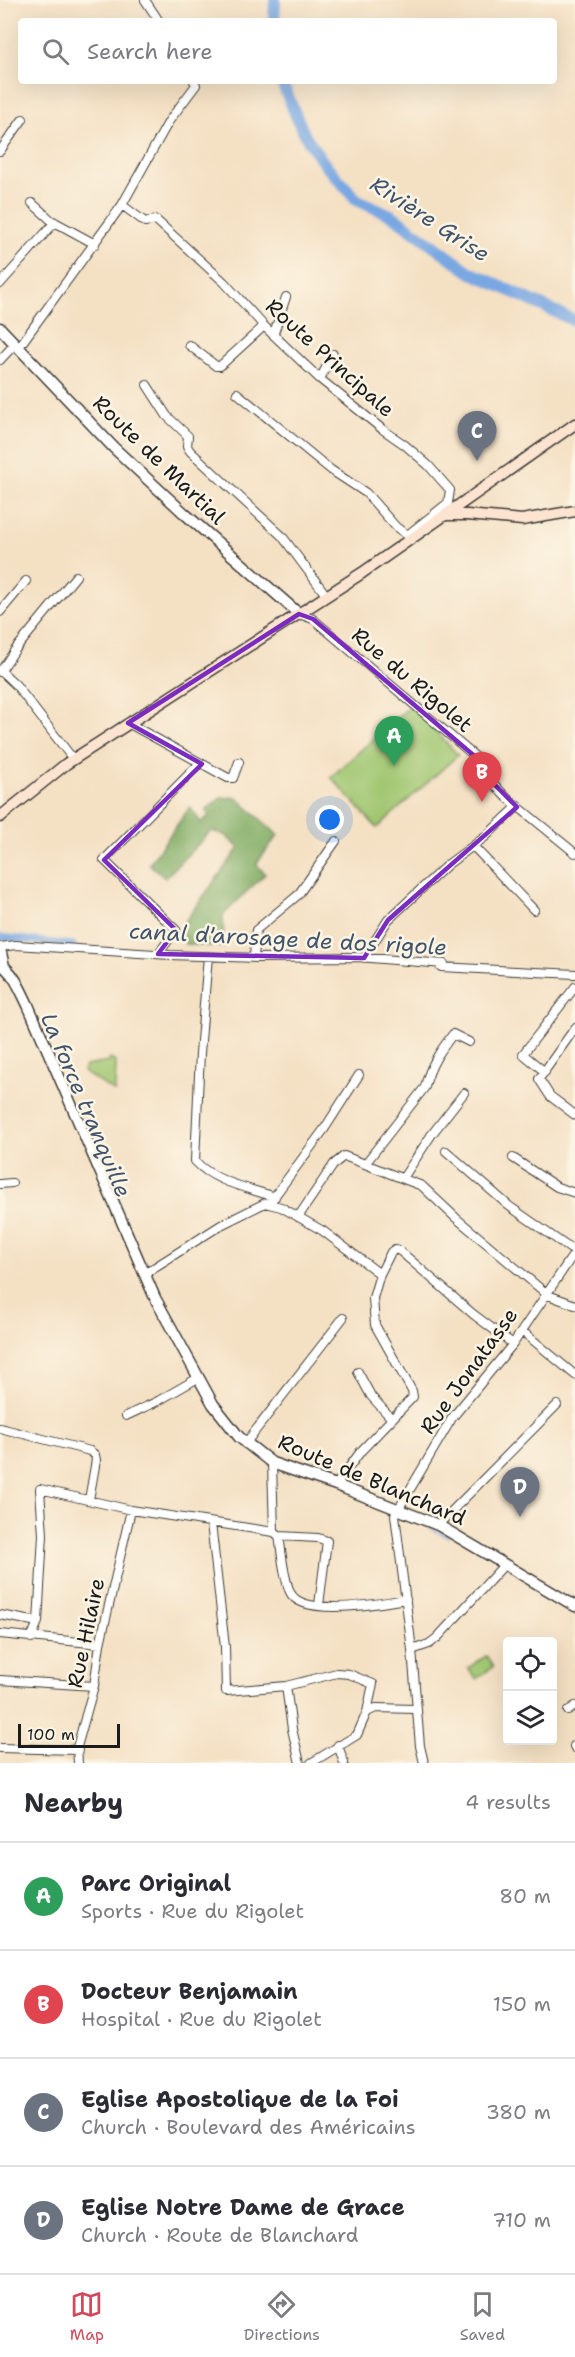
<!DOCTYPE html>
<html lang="en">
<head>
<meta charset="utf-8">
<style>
  body { margin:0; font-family:"Shantell Sans",sans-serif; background:#f2f2f3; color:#2b2b33 }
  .controls { position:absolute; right:18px; bottom:18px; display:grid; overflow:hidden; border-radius:6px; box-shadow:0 6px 24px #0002 }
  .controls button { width:54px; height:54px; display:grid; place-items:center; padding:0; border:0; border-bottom:2px solid #e1e1e2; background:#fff; color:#2b2b33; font:30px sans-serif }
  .scale { position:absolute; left:18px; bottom:15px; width:102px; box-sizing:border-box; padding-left:6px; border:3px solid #1c1c1c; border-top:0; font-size:16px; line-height:21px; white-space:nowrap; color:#1c1c1c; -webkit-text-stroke:4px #fcf5e5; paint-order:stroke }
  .you { position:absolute; left:330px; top:820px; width:21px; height:21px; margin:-15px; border:4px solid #fff; border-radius:50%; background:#1a73e8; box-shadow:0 0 0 9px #1a73e833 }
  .badge { display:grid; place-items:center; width:39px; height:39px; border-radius:50%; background:#d1495b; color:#fff; font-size:20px; font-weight:700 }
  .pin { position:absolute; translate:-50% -50px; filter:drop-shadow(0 2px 3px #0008) }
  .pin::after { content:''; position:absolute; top:32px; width:21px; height:18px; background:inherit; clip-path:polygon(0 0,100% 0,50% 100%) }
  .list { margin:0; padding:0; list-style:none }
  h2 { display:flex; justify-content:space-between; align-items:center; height:78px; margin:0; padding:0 24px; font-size:26px }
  h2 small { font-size:20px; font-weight:400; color:#7c7c81 }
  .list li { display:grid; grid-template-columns:39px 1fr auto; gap:18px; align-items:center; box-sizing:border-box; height:108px; padding:0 24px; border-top:2px solid #e1e1e2 }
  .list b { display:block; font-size:22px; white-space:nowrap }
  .list p { margin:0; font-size:20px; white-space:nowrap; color:#7c7c81 }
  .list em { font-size:20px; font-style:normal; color:#7c7c81 }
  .icon { flex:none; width:33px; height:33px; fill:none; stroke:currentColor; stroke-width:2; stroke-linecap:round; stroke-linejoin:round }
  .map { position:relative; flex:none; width:575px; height:1763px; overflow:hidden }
  .search { position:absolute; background:#fff; box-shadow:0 6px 24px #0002; left:18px; right:18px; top:18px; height:66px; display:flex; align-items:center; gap:15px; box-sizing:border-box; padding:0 21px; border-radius:6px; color:#7c7c81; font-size:22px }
  .sheet { height:510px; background:#fff }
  nav { display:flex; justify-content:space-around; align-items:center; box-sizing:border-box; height:84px; border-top:2px solid #e1e1e2; background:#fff; font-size:16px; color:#7c7c81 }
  nav a { display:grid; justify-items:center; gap:3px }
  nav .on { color:#d1495b }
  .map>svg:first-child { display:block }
  .green { fill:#a1c772; stroke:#5e7247; stroke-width:1.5 }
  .forest { fill:#80ac64; stroke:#4e6440; stroke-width:1.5 }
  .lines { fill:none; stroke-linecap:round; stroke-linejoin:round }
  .stream { stroke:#79a7e2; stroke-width:2 }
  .canal { stroke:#79a7e2; stroke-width:7 }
  .river { stroke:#79a7e2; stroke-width:12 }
  .minor-casing { stroke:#3c3935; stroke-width:10 }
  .tertiary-casing { stroke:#3c3935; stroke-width:13 }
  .secondary-casing { stroke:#3c3935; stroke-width:13 }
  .minor { stroke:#fff; stroke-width:8 }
  .tertiary { stroke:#fff; stroke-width:10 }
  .secondary { stroke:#fde4d1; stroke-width:10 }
  .marked { fill:none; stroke:#7b2cbf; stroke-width:4.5; stroke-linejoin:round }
  .labels { text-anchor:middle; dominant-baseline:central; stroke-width:5; stroke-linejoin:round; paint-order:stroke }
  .street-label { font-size:21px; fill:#1c1c1c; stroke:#fcf5e5 }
  .water-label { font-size:22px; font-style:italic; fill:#41546b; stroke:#fcf5e5 }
</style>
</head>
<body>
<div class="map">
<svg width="575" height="1763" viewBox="0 0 575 1763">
  <rect width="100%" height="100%" fill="#fcf5e5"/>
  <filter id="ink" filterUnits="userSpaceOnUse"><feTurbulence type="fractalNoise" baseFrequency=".0167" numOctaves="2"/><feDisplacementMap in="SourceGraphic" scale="12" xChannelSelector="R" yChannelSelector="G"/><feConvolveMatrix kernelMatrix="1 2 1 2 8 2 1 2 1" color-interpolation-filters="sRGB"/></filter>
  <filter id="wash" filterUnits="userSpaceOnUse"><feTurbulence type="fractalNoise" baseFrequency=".008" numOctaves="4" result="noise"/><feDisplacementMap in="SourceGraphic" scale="24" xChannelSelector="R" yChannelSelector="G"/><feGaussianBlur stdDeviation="1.35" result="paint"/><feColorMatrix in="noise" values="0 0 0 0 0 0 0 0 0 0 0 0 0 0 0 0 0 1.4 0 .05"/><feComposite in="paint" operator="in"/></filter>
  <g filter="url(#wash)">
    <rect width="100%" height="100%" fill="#f4e0c3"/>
    <!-- green -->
    <path class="green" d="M411,705L458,755L377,828L331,777Z
      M110,1059L116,1062L115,1092L83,1072L85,1066L109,1062Z
      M486,1656L493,1667L476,1679L468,1668Z"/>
    <!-- forest -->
    <path class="forest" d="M236,797L278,835L256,864L265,874L223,915L224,947L185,944L181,927L239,848L225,835L211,831L165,878L149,864L190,807L201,823L209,816L206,810L220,798Z"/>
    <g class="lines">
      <!-- stream -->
      <path class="stream" d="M429,1527L448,1537"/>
      <!-- canal -->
      <path class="canal" d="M0,937L73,945"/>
      <!-- river -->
      <path class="river" d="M274,21L275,0
        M281,81L304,134L323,162L357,200L393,216L470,272L575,321"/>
    </g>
  </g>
  <g filter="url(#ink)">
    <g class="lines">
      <defs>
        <path id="minor" d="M145,0L159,21
          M0,151L23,119
          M32,203L51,220L95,244
          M122,205L145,222L156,220L224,282L264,326L320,379L382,429L405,445L428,465L450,490L448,503L410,533
          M0,284L55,222
          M274,333L286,297
          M189,345L216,366H220L264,326
          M19,347L122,205L169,121L196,85L194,81
          M0,360L15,344
          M320,379L333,354
          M147,385L167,416L188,436L187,446L190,451L282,536L326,595
          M237,393L331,470L366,493L396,527L407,535
          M0,612L26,581
          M299,614L313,619L478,759L489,779L504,795L575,853
          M0,670L16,685L73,759
          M0,672L15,650L76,576
          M128,723L228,778H233L239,762
          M473,846L534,910
          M0,947L16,945L170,955L258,958L358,957L444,964L441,967L575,974
          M158,954L176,930L104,860L200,763
          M208,956L200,1053L195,1161C214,1182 248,1188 275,1197
          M254,958L256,930L298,895L336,841
          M364,958L388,920L447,865L485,837L517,807
          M575,1028L539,1079L550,1096L575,1115
          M545,1072L523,1054L575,987
          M446,1151L509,1206L575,1252
          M513,1158L557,1187L575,1193
          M365,1164L425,1087C430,1065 440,1051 453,1034L469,1042
          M403,1178L432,1134L464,1093
          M0,1184L12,1183
          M271,1201L325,1128L359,1075
          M298,1217L334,1164L344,1156L422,1186L456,1218L548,1295L575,1305
          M144,1274L221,1225L265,1203L281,1207L323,1231L380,1274L373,1298L375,1325L412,1391L413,1397L361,1451L336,1485
          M380,1274L391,1252L395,1249L400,1251L473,1314L513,1344
          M522,1331L575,1375
          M358,1372L371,1396L391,1418
          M126,1416L158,1401L198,1378
          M0,1428L90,1451L95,1455L96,1460L89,1500
          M245,1444L343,1318
          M211,1523L225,1647L226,1691L286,1686L292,1729L300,1763
          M438,1525L557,1405
          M274,1532L279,1536C282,1554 283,1575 290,1592C301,1618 383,1603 406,1599
          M279,1536L318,1538L327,1541L319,1605
          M0,1615L38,1622
          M0,1634L100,1644
          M31,1638L38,1622L39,1605L43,1535L40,1489L131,1510L274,1532L272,1463
          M412,1650L429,1644L437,1638L504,1565
          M0,1680L94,1686
          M286,1686L337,1673L349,1674L373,1684L367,1712
          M568,1711L575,1706
          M338,1745L344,1763
          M574,1746L575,1748
          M0,1748L78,1750
          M78,1763L77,1747L94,1686L100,1644L131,1510
          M311,1763L357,1735L367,1712L376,1708L415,1709
          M424,1763L420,1746L412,1650L395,1515L452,1418L513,1344L575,1252"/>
        <path id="tertiary" d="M0,328L114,448L184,513L299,614
          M0,949L4,966
          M0,964C14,972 21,991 28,1005L155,1298L213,1404L239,1437L272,1463L336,1485L438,1525L575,1606"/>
        <path id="secondary" d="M445,515H467L522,520L575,511
          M0,817L66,764L362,573L575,424"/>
      </defs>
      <!-- minor casing -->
      <use href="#minor" class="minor-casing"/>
      <!-- tertiary casing -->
      <use href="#tertiary" class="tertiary-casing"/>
      <!-- secondary casing -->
      <use href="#secondary" class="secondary-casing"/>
      <!-- minor -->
      <use href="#minor" class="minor"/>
      <!-- tertiary -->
      <use href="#tertiary" class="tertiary"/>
      <!-- secondary -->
      <use href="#secondary" class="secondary"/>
    </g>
  </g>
  <!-- marked area -->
  <path class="marked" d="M299,614L313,619L478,759L489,779L517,807L388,920L364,958L158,954L176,930L104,860L202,764L128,723Z"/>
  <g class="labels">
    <!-- street labels -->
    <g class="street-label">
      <text transform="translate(330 358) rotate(42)">Route Principale</text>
      <text transform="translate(159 460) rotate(44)">Route de Martial</text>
      <text transform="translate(412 680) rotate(40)">Rue du Rigolet</text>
      <text transform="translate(469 1371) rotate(-54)">Rue Jonatasse</text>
      <text transform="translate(372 1480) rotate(23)">Route de Blanchard</text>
      <text transform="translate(86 1633) rotate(-78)">Rue Hilaire</text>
    </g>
    <!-- water labels -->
    <g class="water-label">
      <text transform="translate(430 219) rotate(33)">Rivière Grise</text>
      <text transform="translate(288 939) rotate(3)">canal d'arosage de dos rigole</text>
      <text transform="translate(86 1105) rotate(67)">La force tranquille</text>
    </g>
  </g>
</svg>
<div class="controls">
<button><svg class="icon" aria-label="locate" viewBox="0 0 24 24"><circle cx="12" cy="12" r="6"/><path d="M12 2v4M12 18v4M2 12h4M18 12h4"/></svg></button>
<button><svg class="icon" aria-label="layers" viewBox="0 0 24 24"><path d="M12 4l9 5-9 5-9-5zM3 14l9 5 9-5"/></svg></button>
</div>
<div class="scale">100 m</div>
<div class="you"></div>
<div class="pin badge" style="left:394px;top:766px;background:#2e9e5b">A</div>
<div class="pin badge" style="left:482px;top:802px;background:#e0444e">B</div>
<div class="pin badge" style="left:477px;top:461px;background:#6b7280">C</div>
<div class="pin badge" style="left:520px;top:1517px;background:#6b7280">D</div>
<div class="search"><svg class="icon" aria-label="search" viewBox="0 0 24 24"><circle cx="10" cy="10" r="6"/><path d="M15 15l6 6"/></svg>Search here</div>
</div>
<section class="sheet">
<h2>Nearby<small>4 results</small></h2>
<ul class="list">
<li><span class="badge" style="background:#2e9e5b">A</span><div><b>Parc Original</b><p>Sports · Rue du Rigolet</p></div><em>80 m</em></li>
<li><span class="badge" style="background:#e0444e">B</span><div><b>Docteur Benjamain</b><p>Hospital · Rue du Rigolet</p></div><em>150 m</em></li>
<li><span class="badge" style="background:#6b7280">C</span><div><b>Eglise Apostolique de la Foi</b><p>Church · Boulevard des Américains</p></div><em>380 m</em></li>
<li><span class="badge" style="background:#6b7280">D</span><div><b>Eglise Notre Dame de Grace</b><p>Church · Route de Blanchard</p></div><em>710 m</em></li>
</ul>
</section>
<nav>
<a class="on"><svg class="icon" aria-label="map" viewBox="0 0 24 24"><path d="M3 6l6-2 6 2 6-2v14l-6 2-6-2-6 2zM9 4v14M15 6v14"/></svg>Map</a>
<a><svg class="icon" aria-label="directions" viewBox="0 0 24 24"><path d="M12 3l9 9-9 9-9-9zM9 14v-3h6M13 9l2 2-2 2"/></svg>Directions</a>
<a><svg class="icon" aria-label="saved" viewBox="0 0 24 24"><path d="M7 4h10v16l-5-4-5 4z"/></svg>Saved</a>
</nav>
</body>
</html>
